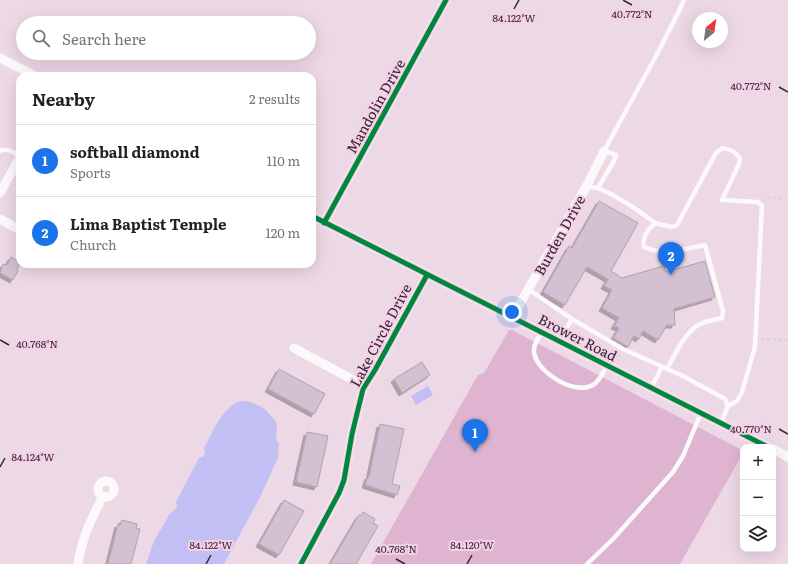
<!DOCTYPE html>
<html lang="en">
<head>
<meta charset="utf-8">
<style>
  body { margin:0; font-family:Literata,serif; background:#f2f2f2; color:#222 }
  .controls { position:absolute; right:12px; bottom:12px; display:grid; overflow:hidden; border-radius:8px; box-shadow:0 4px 16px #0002 }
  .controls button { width:36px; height:36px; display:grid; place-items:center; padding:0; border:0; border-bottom:1px solid #e0e0e0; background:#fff; color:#222; font:20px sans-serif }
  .compass { position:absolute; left:692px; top:12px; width:36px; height:36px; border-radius:50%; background:#fff; box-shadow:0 4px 16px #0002; rotate:29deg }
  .you { position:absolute; left:512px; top:312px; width:14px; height:14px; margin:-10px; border:3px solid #fff; border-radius:50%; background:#1a73e8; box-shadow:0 0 0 6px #1a73e833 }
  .badge { display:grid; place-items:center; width:26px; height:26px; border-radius:50%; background:#1a73e8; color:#fff; font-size:13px; font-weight:700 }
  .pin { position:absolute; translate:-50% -33px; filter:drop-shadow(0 1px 2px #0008) }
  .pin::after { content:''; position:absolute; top:21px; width:14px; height:12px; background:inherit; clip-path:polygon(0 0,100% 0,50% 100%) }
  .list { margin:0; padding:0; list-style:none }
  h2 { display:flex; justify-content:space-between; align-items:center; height:52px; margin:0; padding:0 16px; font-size:17px }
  h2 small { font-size:13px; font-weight:400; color:#767676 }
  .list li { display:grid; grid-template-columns:26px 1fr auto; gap:12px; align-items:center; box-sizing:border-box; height:72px; padding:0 16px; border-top:1px solid #e0e0e0 }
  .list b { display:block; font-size:15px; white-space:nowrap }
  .list p { margin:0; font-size:13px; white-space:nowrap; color:#767676 }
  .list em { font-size:13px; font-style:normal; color:#767676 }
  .icon { flex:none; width:22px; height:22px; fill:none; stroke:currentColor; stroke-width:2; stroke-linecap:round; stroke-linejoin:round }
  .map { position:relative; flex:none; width:788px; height:564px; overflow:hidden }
  .search { position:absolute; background:#fff; box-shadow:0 4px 16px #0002; left:16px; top:16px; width:300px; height:44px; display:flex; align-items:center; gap:10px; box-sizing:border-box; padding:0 14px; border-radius:22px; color:#767676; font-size:15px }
  .panel { position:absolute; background:#fff; box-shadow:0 4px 16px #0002; left:16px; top:72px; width:300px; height:196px; border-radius:12px }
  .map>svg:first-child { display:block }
  .green { fill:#dfb4d0 }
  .water { fill:#c2bff4 }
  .building { fill:#d3c0d2; stroke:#afa1ad; filter:url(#shadow) }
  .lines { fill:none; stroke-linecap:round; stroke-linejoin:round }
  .path { stroke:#d4cdd1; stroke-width:1.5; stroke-dasharray:3 3; stroke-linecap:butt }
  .service { stroke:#fcf9fb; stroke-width:4.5 }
  .minor { stroke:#fcf9fb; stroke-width:9 }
  .cycleway-casing { stroke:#f5d0e7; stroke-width:8 }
  .cycleway { stroke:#00873e; stroke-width:5 }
  .ticks { fill:none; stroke:#33252e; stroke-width:1.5 }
  .labels { text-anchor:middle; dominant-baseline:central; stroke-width:4; stroke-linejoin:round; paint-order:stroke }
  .street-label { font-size:14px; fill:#33252e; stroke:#f5d0e7 }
  .ticks-label { font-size:10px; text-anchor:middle; fill:#33252e; stroke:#f5d0e7; stroke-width:4; stroke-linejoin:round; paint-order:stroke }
</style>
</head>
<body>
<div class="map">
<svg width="788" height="564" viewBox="0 0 788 564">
  <defs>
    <filter id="shadow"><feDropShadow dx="-3" dy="3" stdDeviation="0" flood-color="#0004"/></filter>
  </defs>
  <rect width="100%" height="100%" fill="#edd8e5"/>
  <!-- green -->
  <path class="green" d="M509,330H512L742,450V455L680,564H371L478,375L484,373Z"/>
  <!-- water -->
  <path class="water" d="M428,386L433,395L416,405L411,396Z
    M241,401L250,402L260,406L267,411L276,422L277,429L276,439L279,444L278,458L259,499L224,564H146L154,541L170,513L175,510L177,507L176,502L199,458L203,457L205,453L204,449C212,433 223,405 241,401Z"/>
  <!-- building -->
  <path class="building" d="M599,201L638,223L611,271L622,278L664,266L666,272L705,261L715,297L674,309L675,325H667L658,340L643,331L639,339L634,336L628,347L613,338L619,328L614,326L619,318L602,308L612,290L604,286L608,279L587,267L565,305L543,292L569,246L572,248Z
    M11,257L20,262L17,270L18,271L13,280L0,273L3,264L7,265Z
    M422,362L430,375L402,393L394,379Z
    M279,369L325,394L314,414L268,389Z
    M380,424L404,429L392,484L400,486L397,495L365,485L368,476L369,477Z
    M307,432L328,436L317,487L296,482Z
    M284,500L304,511L279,555L259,544Z
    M363,512L375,519L373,523L378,526L356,564H330L359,515L361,516Z
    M122,520L137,524L136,528L140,529L131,564H108L118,524L120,525Z"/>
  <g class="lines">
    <!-- path -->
    <path class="path" d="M767,197L786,199
      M761,339L788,340"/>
    <!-- service -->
    <path class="service" d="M0,151C7,147 14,153 20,156
      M586,187L598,188L614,161L616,155L604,151L656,56L678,13L684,0
      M598,188C619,197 637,209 655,223
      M528,289L572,319
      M542,332C538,338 533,345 534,352C536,372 575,396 593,385C600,381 603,372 607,365
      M559,341L572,319L623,349L683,376L725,399L728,406L721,423
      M667,369C674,356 685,333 698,325C705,321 714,320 722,318L723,311L705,245C684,249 664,256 644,247C642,237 648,229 655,223L672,227L677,225L716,153L722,148C730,149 735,151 740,158L739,164L722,200L757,202L762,205L755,347L742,392L737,401L728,406
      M651,388L662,367
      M587,564L614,538L673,472L683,456L701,413"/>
    <!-- minor -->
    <path class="minor" d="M0,58L35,76
      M0,193L20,157
      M312,216L768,447
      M0,219L20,230
      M324,223L446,0
      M517,320V309L586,187L604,151
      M294,348L364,386
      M773,449L788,457
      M98 489a8 8 0 1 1 16 0a8 8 0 1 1-16 0Z
      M78,564C82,537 91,520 103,496
      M301,564L339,493L344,480L352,434L363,389L375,370L427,275"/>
    <defs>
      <path id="cycleway" d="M312,216L768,447
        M324,223L446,0
        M301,564L339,493L344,480L352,434L363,389L375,370L427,275"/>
    </defs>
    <!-- cycleway casing -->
    <use href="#cycleway" class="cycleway-casing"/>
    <!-- cycleway -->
    <use href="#cycleway" class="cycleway"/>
  </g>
  <!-- ticks -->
  <path class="ticks" d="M623,0L632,5M514,9L519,0M779,87L788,92M0,340L9,345M779,429L788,434M0,467L5,458M396,559L405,564M206,564L211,555M467,564L472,555"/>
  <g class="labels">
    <!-- street labels -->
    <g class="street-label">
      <text transform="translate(375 106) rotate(-61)">Mandolin Drive</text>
      <text transform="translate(559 235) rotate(-61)">Burden Drive</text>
      <text transform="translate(380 335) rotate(-62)">Lake Circle Drive</text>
      <text transform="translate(578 337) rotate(27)">Brower Road</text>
    </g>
  </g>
  <g class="ticks-label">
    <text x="632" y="18">40.772°N</text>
    <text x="514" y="22">84.122°W</text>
    <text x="751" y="90">40.772°N</text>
    <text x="37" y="348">40.768°N</text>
    <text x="751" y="433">40.770°N</text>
    <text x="33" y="461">84.124°W</text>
    <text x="211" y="549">84.122°W</text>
    <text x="472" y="549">84.120°W</text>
    <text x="396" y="553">40.768°N</text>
  </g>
</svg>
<div class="controls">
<button>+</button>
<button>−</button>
<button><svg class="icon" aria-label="layers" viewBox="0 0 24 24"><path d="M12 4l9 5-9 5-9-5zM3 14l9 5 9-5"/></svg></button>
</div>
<svg class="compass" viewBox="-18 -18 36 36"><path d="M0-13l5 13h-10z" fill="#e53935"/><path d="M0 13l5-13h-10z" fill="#767676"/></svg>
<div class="you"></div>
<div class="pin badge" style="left:475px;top:452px">1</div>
<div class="pin badge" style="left:671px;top:275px">2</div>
<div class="search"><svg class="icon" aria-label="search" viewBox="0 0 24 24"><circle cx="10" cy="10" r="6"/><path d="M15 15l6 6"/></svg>Search here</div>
<section class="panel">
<h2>Nearby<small>2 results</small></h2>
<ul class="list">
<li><span class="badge">1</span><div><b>softball diamond</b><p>Sports</p></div><em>110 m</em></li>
<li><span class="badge">2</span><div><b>Lima Baptist Temple</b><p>Church</p></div><em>120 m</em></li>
</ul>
</section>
</div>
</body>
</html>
